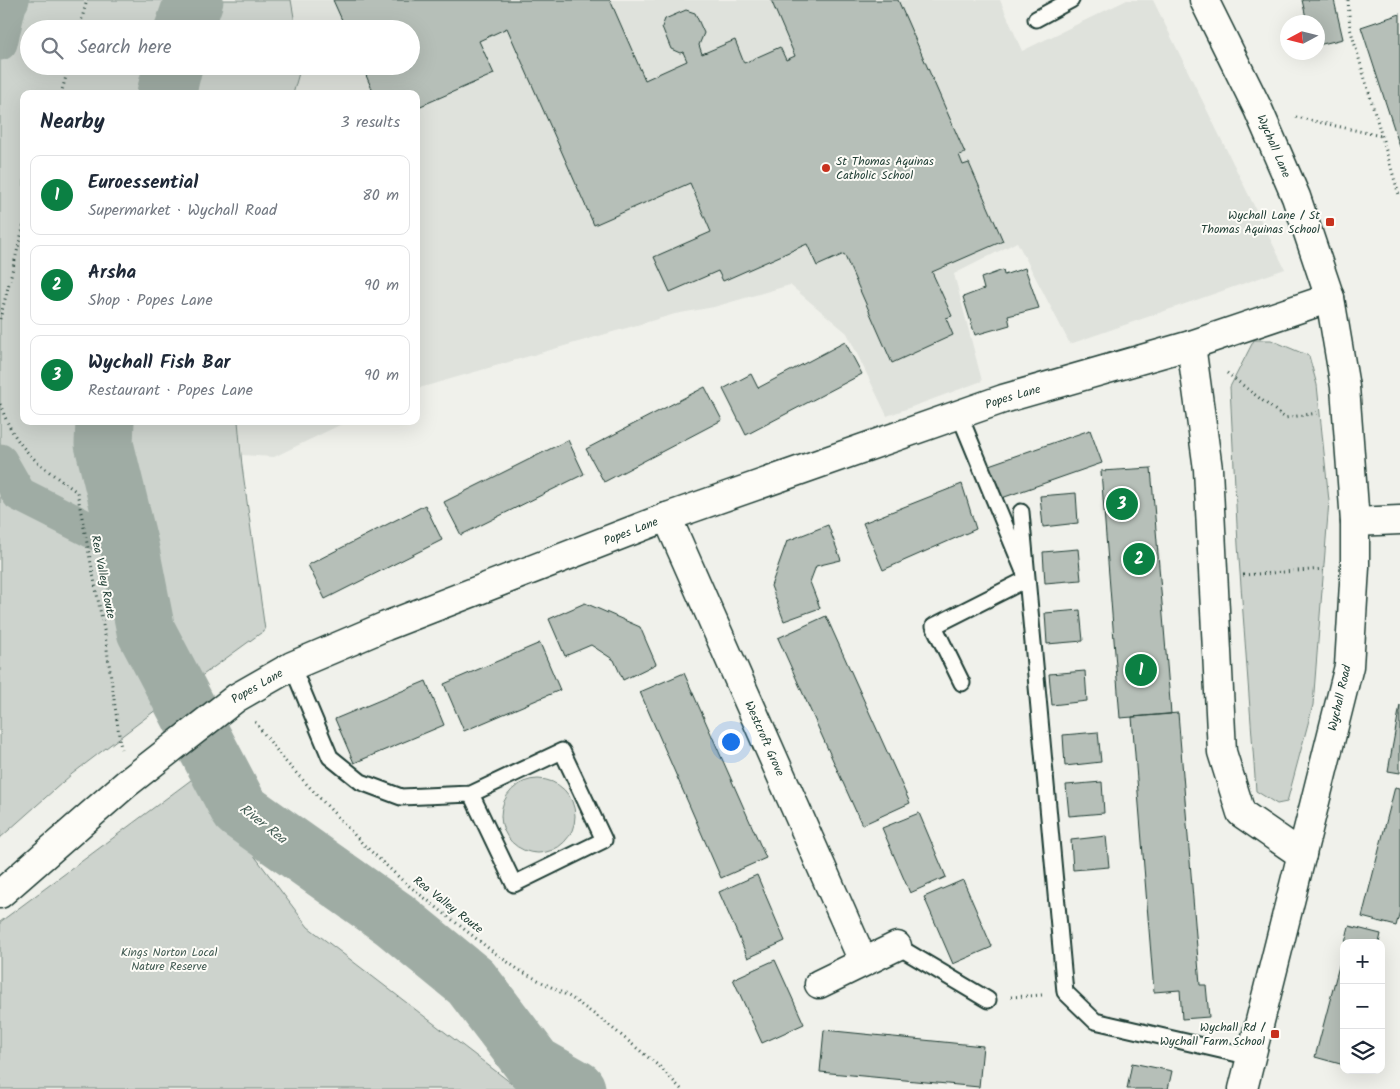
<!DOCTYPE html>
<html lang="en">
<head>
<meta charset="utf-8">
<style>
  body { margin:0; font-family:Kalam,sans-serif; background:#f6f6f7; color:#1f2937 }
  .controls { position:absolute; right:15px; bottom:15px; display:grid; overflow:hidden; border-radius:10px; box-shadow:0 5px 20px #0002 }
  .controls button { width:45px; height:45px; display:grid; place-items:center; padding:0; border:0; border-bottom:1px solid #e0e1e3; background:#fff; color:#1f2937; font:25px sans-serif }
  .compass { position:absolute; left:1280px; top:15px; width:45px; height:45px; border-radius:50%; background:#fff; box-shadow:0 5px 20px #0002; rotate:263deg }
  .you { position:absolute; left:730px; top:741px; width:18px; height:18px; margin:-12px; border:4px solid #fff; border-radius:50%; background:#1a73e8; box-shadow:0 0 0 8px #1a73e833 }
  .badge { display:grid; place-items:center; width:32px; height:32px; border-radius:50%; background:#0b8043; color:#fff; font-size:16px; font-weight:700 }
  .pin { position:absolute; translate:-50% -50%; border:2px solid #fff; box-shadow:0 1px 5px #0006 }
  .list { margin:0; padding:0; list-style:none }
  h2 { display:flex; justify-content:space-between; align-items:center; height:65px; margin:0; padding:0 20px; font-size:21px }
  h2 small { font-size:16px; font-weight:400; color:#747a83 }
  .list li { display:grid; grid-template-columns:32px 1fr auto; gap:15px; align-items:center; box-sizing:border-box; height:80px; margin:0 10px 10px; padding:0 10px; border:1px solid #e0e1e3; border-radius:10px }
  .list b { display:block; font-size:19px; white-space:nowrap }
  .list p { margin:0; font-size:16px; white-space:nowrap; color:#747a83 }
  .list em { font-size:16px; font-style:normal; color:#747a83 }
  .icon { flex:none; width:28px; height:28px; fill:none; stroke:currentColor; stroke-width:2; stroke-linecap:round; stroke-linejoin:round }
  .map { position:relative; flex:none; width:1400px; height:1089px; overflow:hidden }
  .search { position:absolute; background:#fff; box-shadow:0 5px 20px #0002; left:20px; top:20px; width:400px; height:55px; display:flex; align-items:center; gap:12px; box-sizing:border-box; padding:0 18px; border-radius:28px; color:#747a83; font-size:19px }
  .panel { position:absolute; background:#fff; box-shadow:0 5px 20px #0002; left:20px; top:90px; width:400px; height:335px; border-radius:10px }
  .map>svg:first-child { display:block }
  .built { fill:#dfe2dc }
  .green { fill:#cdd3cd; stroke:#768880 }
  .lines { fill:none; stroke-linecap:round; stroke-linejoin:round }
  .canal { stroke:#9faca4; stroke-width:35 }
  .river { stroke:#9faca4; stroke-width:59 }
  .building { fill:#b6bfb8; stroke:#1f3d34 }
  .lane-casing { stroke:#1f3d34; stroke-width:19 }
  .street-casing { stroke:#1f3d34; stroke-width:31 }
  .secondary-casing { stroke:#1f3d34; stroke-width:31 }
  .path { stroke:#1f3d34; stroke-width:3; stroke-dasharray:1 4; stroke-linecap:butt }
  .lane { stroke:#fdfcf7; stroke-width:15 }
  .street { stroke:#fdfcf7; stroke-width:28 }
  .secondary { stroke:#fdfcf7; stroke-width:28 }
  .poi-dot { fill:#c8321e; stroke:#fdfcf7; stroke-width:2 }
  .labels { text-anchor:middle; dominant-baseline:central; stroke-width:4; stroke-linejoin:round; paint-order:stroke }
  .street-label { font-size:12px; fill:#1f3d34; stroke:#fdfcf7 }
  .poi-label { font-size:12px; fill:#1f3d34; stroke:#fdfcf7; text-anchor:end }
  .park-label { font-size:12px; fill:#425b53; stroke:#fdfcf7 }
  .water-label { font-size:14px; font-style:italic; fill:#455e56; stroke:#fdfcf7 }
</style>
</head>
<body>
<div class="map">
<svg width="1400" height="1089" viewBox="0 0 1400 1089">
  <rect width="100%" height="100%" fill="#f0f1eb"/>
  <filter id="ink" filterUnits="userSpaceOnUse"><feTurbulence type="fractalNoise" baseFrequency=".02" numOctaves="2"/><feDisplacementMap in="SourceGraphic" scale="10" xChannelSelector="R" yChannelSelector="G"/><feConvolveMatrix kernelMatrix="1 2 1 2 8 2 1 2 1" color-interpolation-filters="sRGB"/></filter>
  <g filter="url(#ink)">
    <!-- built -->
    <path class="built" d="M291,0H1000L1022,51L1127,0H1153L1285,269L1070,344L1017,242L954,274L982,381L887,416L847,333L790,285L714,307L675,314L416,389V94H293L301,66H411V29H296Z
      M238,421H348L274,457L242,455Z"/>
    <!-- green -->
    <path class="green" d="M0,0H291L296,29H29V66H301L293,94H24V421H238L242,466L265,630L178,693L72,774L0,838Z
      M1254,340H1271L1309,356L1317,385L1329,501L1313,705L1287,802L1277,804L1256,791L1238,545L1230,387Z
      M195,777L308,927L519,1089H0V922Z
      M501 816a37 37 0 1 1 74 0a37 37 0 1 1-74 0Z"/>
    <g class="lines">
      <!-- canal -->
      <path class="canal" d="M0,43L9,5L12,0
        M0,461L19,494L130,550"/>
      <!-- river -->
      <path class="river" d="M184,29L194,0
        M166,94L173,66
        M105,421L104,444L130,550L146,631L240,810L394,919L471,982L534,1065L576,1089"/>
    </g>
    <!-- building -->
    <path class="building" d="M333,0H610L645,80L687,61L683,52L680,53L671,49L662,27L665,19L686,10L695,13L704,33L699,45L702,54L735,40L744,63L780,47L786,60L795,56L771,0H898L965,153L959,155L963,165L969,163L1003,241L932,272L952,316L946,318L953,335L892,363L844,254L817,266L807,244L723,281L718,271L670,292L654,257L711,232L690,183L594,225L507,28L479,41L494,74L416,108V94H374L362,66H411V29H346Z
      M1302,0H1334L1343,39L1318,45V22H1307Z
      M1400,14V147L1361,27Z
      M1025,268L1039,308L1008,316L1010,325L975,335L963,297L984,289L981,278L1003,270L1004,275Z
      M845,342L862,374L746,435L723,389L751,374L758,388Z
      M705,387L722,420L604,482L586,449Z
      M1090,430L1102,463L999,499L986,466Z
      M568,440L584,474L461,535L444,502Z
      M1151,468L1171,714L1120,718L1101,471Z
      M962,484L976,529L883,570L863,523Z
      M1076,493L1078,523L1043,527L1040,496Z
      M425,505L442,540L325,599L308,565Z
      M828,525L841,560L816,566L810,582L820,608L784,621L771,586L787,541Z
      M1078,549L1081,580L1045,583L1043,552Z
      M585,603L640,627L656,664L623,680L614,660L591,645L565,656L549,619Z
      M1080,610L1083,641L1047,644L1045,613Z
      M826,616L910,803L862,825L778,638Z
      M540,643L560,690L464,731L444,684Z
      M1085,671L1087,701L1052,705L1049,674Z
      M684,673L766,858L721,878L640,692Z
      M426,681L444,725L354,763L335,719Z
      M1400,705V773L1388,771Z
      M1178,713L1200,985H1206L1209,1017L1182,1019L1180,990L1154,992L1132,717Z
      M1098,732L1101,762L1065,766L1063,735Z
      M1102,782L1104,813L1069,816L1066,785Z
      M1395,787L1400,788V911L1396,926L1362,917Z
      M919,813L946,877L910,893L882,828Z
      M1106,836L1109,867L1073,870L1071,840Z
      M757,875L785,941L748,958L719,892Z
      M963,880L992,947L953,964L924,897Z
      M1349,926L1381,934L1379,943H1345Z
      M1344,947V1065L1315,1057Z
      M775,960L804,1024L762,1043L733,979Z
      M824,1030L983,1046L979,1087L820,1072Z
      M1132,1063L1172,1071L1168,1089H1127Z"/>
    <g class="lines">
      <defs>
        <path id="lane" d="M1036,19L1071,0
          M959,414L1027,579L934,626L962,683
          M1021,512L1065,992L1095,1021L1251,1057
          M292,666L330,757L361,782L401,797L471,794L562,751L604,840L514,884L471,794
          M897,946L988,1000"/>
        <g id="street">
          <path d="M1191,345L1208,469L1222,752L1241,813L1302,855"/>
          <path id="s1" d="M667,517L863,961"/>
          <path d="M1355,522L1400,520"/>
          <path id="s2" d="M0,894L126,784L236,698L292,666L386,626L667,517L1003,399L1191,345L1330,298"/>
          <path d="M819,984L897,946"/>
        </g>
        <g id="secondary">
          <path id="s3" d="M1204,0L1258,109L1296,197L1330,298L1345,387L1355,522V567L1349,666L1243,1089"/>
        </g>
      </defs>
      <!-- lane casing -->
      <use href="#lane" class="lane-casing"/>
      <!-- street casing -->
      <use href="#street" class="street-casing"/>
      <!-- secondary casing -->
      <use href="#secondary" class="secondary-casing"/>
      <!-- path -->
      <path class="path" d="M1348,0L1350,28L1399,195
        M79,29L87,0
        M61,94L69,66
        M1296,117L1381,136
        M0,319L24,224
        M1227,373L1285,418L1317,413
        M0,404C4,415 9,427 15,436C30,460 55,476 77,492L105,635L121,749
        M1243,575L1324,569
        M255,722L285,761L363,844L403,881L492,951L519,970L570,997L605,1022L660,1067L681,1089
        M1011,997L1042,995"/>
      <!-- lane -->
      <use href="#lane" class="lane"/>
      <!-- street -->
      <use href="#street" class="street"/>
      <!-- secondary -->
      <use href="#secondary" class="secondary"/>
    </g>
  </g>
  <!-- markers -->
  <g class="poi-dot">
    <circle cx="826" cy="168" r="5"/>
    <rect x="1325" y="217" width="10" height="10" rx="2.5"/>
    <rect x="1270" y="1029" width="10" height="10" rx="2.5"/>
  </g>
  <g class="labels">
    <!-- street labels -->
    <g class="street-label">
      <text stroke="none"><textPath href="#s3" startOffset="162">Wychall Lane</textPath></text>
      <text stroke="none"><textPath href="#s2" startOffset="1141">Popes Lane</textPath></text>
      <text stroke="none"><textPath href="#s2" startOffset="736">Popes Lane</textPath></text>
      <text transform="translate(103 577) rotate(79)">Rea Valley Route</text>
      <text stroke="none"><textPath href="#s2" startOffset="331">Popes Lane</textPath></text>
      <text transform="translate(1340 698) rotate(-77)">Wychall Road</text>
      <text stroke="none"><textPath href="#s1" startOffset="242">Westcroft Grove</textPath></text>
      <text transform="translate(448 905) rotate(38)">Rea Valley Route</text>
    </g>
    <!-- poi labels -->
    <g class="poi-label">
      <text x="836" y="161" text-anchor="start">St Thomas Aquinas<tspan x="836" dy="14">Catholic School</tspan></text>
      <text x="1320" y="215">Wychall Lane / St<tspan x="1320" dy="14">Thomas Aquinas School</tspan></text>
      <text x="1265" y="1027">Wychall Rd /<tspan x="1265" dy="14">Wychall Farm School</tspan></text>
    </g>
    <!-- park labels -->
    <g class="park-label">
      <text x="169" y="952">Kings Norton Local<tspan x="169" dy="14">Nature Reserve</tspan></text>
    </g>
    <!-- water labels -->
    <g class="water-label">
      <text transform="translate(263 824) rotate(38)">River Rea</text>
    </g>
  </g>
</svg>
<div class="controls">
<button>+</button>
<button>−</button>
<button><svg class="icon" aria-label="layers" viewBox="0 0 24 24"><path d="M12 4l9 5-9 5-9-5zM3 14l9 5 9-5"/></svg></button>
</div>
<svg class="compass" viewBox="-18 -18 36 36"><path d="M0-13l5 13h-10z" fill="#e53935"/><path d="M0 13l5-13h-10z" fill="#747a83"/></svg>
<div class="you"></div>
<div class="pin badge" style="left:1141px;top:670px">1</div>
<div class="pin badge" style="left:1139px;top:559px">2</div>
<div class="pin badge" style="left:1122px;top:504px">3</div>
<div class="search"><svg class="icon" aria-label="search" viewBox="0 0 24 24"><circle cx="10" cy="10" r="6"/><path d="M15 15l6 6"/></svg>Search here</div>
<section class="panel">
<h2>Nearby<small>3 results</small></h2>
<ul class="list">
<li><span class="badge">1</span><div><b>Euroessential</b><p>Supermarket · Wychall Road</p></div><em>80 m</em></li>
<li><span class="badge">2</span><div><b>Arsha</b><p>Shop · Popes Lane</p></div><em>90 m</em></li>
<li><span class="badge">3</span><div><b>Wychall Fish Bar</b><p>Restaurant · Popes Lane</p></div><em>90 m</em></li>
</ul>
</section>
</div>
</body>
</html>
